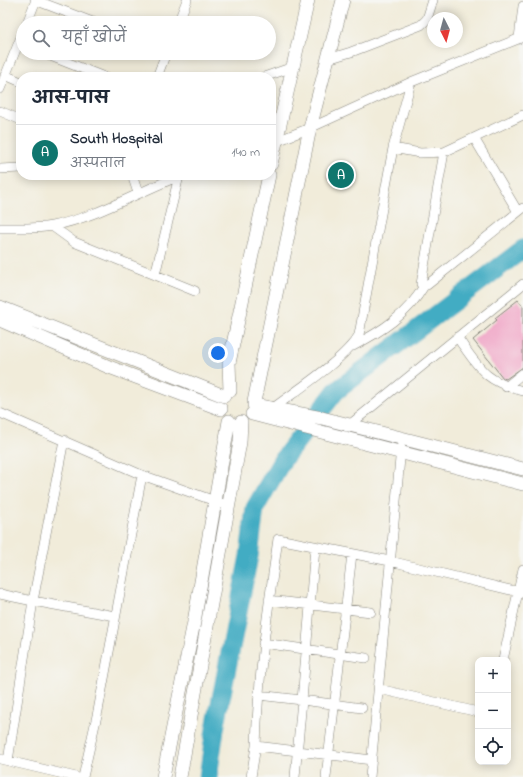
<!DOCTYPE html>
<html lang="hi">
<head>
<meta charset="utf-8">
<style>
  body { margin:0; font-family:"Indie Flower","Playpen Sans Deva",sans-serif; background:#f2f2f3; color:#1f2937 }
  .controls { position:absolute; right:12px; bottom:12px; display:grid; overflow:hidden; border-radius:8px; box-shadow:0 2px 10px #0003 }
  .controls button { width:36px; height:36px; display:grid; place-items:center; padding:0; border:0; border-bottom:1px solid #e0e1e3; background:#fff; color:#1f2937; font:20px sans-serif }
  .compass { position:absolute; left:427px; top:12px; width:36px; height:36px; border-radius:50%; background:#fff; box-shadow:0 2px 10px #0003; rotate:174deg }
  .you { position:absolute; left:218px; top:353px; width:14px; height:14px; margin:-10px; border:3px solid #fff; border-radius:50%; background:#1a73e8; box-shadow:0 0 0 6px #1a73e833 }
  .badge { display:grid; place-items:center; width:26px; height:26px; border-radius:50%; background:#0f766e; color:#fff; font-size:13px; font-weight:700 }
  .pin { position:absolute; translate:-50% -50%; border:2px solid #fff; box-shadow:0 1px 4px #0006 }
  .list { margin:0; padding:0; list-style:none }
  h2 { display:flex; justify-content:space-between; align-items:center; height:52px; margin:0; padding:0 16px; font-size:17px }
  h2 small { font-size:13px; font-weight:400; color:#747a83 }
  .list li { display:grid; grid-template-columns:26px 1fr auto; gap:12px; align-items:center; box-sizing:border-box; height:56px; padding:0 16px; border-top:1px solid #e0e1e3 }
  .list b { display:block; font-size:15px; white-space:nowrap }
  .list p { margin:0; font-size:13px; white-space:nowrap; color:#747a83 }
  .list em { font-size:13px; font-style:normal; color:#747a83 }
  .icon { flex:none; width:22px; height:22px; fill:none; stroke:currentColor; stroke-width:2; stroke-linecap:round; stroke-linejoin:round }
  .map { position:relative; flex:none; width:523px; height:777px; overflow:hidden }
  .search { position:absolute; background:#fff; box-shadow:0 2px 10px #0003; left:16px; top:16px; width:260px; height:44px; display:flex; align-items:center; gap:10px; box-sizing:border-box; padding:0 14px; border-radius:22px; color:#747a83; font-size:15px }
  .panel { position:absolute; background:#fff; box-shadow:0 2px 10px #0003; left:16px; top:72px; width:260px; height:108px; border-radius:16px }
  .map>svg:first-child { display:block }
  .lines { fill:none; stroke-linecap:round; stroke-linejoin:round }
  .river { stroke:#43acc3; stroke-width:19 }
  .building { fill:#f0a1c4 }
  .street-casing { stroke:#86847b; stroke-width:10 }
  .secondary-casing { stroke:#86847b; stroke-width:14 }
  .street { stroke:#fff; stroke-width:9 }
  .secondary { stroke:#fff; stroke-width:13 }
</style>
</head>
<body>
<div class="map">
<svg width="523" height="777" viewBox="0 0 523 777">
  <rect width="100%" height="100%" fill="#f6f6f2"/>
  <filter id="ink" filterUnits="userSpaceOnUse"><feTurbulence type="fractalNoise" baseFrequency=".025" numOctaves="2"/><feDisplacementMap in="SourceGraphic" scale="8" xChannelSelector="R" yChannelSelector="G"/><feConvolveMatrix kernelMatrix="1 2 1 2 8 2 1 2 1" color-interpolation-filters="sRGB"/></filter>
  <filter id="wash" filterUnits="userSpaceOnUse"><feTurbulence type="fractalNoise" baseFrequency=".012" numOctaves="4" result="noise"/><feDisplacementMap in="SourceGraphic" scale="16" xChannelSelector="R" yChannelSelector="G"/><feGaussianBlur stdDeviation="0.9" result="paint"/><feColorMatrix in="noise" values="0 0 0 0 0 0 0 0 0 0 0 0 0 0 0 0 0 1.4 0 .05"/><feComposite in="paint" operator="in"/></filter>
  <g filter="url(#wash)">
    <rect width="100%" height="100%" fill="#f1ecda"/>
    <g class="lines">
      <!-- river -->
      <path class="river" d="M208,777L215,729L249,556L255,508L283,459L336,391L523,249"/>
    </g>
    <g id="blocks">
      <!-- building -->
      <path class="building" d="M331,166L355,172L352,184L327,178Z
        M518,300L523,306V367L506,379L503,378L473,340L497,320L495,318Z"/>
    </g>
  </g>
  <g filter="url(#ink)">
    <use href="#blocks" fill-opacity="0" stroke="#86847b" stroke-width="1"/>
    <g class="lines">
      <defs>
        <path id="street" d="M35,0L95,23
          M27,23L36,0
          M178,23L187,0
          M519,38L523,6
          M43,53L104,77
          M328,59L351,52L421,25L427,19L433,0
          M5,75L21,82
          M157,77L166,53
          M264,77L293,67
          M0,89L23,32
          M0,111L21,120
          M474,138L518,212
          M272,143L310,128L411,82L523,37
          M393,148L420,153L444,152L523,115
          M444,152L421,284L427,285L523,208
          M0,169L21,168
          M132,175L138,193
          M52,226L74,242L195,291
          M0,228C17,228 35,229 52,226C98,217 139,191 182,175
          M155,275L179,176
          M457,337C480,369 484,381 523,391
          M353,346C382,331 407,315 424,286
          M506,387L523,373
          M272,409C297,390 344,360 359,335L393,148L411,82
          M0,413L142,475
          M347,427L523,284
          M0,594L33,601L64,440
          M269,600L371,612
          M263,643L366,658
          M503,660L523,569
          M379,689L478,712
          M258,695L302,700L315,548
          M0,759L76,777
          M372,760L256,746C258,676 268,608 278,539L390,561L523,593
          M8,761L33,601L115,616
          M83,777L98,711L142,475L229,506
          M251,777L256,746
          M295,777L302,700L362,708
          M326,777L352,554
          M370,777L401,448"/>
        <path id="secondary" d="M271,164L308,0
          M0,307L224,396
          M0,320L109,367L221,409
          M230,391L229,363L269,175
          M254,402L310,128L343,0
          M254,405L322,418L523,469
          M252,414L523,484
          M163,777L194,622L229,421
          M180,777L240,442L241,422"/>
      </defs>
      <!-- street casing -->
      <use href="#street" class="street-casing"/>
      <!-- secondary casing -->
      <use href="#secondary" class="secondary-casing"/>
      <!-- street -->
      <use href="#street" class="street"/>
      <!-- secondary -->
      <use href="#secondary" class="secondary"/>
    </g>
  </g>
</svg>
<div class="controls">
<button>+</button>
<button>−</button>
<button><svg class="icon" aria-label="locate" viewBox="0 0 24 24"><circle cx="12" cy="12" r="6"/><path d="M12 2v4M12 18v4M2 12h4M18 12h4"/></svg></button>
</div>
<svg class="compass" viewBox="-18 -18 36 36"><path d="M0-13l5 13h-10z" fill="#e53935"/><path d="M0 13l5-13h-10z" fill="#747a83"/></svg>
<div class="you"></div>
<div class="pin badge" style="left:341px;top:175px">A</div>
<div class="search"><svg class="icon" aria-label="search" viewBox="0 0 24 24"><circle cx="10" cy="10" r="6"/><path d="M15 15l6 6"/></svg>यहाँ खोजें</div>
<section class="panel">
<h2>आस-पास<small></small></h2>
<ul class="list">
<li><span class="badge">A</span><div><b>South Hospital</b><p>अस्पताल</p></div><em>140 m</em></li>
</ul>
</section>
</div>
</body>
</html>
